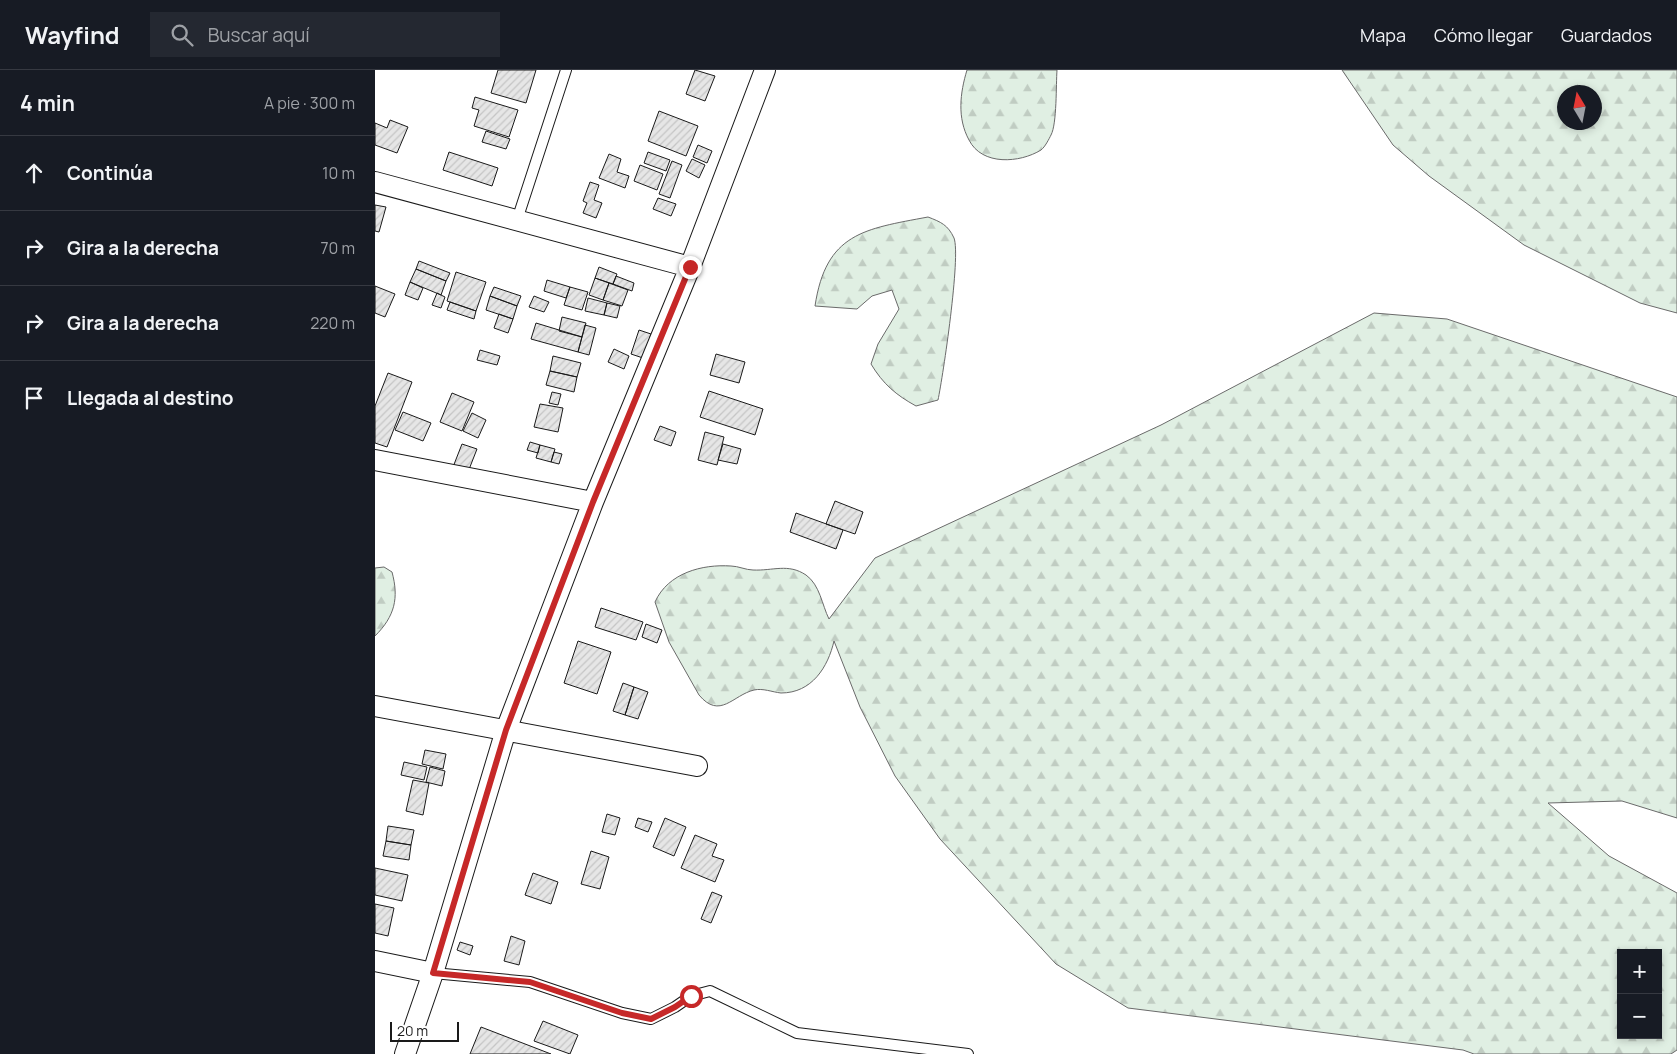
<!DOCTYPE html>
<html lang="es">
<head>
<meta charset="utf-8">
<style>
  body { margin:0; font-family:Manrope,sans-serif; background:#242831; color:#f1f3f6 }
  .controls { position:absolute; right:15px; bottom:15px; display:grid; overflow:hidden; border-radius:0px; box-shadow:0 2px 8px #0003 }
  .controls button { width:45px; height:45px; display:grid; place-items:center; padding:0; border:0; border-bottom:1px solid #363941; background:#171b24; color:#f1f3f6; font:25px sans-serif }
  .compass { position:absolute; left:1182px; top:15px; width:45px; height:45px; border-radius:50%; background:#171b24; box-shadow:0 2px 8px #0003; rotate:350deg }
  .scale { position:absolute; left:15px; bottom:12px; width:69px; box-sizing:border-box; padding-left:5px; border:2px solid #1a1a1a; border-top:0; font-size:14px; line-height:18px; white-space:nowrap; color:#1a1a1a; -webkit-text-stroke:4px #fff; paint-order:stroke }
  .stop { position:absolute; width:15px; height:15px; margin:-11px; border:4px solid #c62828; border-radius:50%; background:#fff }
  .stop.end { background:#c62828; border-color:#fff; box-shadow:0 1px 5px #0008 }
  .list { margin:0; padding:0; list-style:none }
  h2 { display:flex; justify-content:space-between; align-items:center; height:65px; margin:0; padding:0 20px; font-size:21px }
  h2 small { font-size:16px; font-weight:400; color:#9ea1a6 }
  .list li { display:grid; grid-template-columns:32px 1fr auto; gap:15px; align-items:center; box-sizing:border-box; height:75px; padding:0 20px; border-top:1px solid #363941 }
  .list b { display:block; font-size:19px; white-space:nowrap }
  .list em { font-size:16px; font-style:normal; color:#9ea1a6 }
  .icon { flex:none; width:28px; height:28px; fill:none; stroke:currentColor; stroke-width:2; stroke-linecap:round; stroke-linejoin:round }
  .map { position:relative; flex:none; width:1302px; height:984px; overflow:hidden }
  header { display:flex; align-items:center; gap:30px; box-sizing:border-box; height:70px; padding:0 25px; background:#171b24; border-bottom:1px solid #363941 }
  header strong { font-size:24px }
  nav { display:flex; gap:28px; margin-inline-start:auto; font-size:18px }
  .search { width:350px; height:45px; background:#242831; display:flex; align-items:center; gap:12px; box-sizing:border-box; padding:0 18px; border-radius:0px; color:#9ea1a6; font-size:19px }
  main { display:flex }
  aside { flex:1; background:#171b24 }
  .map>svg:first-child { display:block }
  .forest { fill:url(#forest-firs); stroke:#6a6a6a; fill-rule:evenodd }
  .building { fill:url(#building-hatch); stroke:#1a1a1a }
  .lines { fill:none; stroke-linecap:round; stroke-linejoin:round }
  .service-casing { stroke:#1a1a1a; stroke-width:12 }
  .minor-casing { stroke:#1a1a1a; stroke-width:22 }
  .service { stroke:#fff; stroke-width:10 }
  .minor { stroke:#fff; stroke-width:20 }
  .route { stroke:#c62828; stroke-width:6 }
</style>
</head>
<body>
<header>
<strong>Wayfind</strong>
<div class="search"><svg class="icon" aria-label="search" viewBox="0 0 24 24"><circle cx="10" cy="10" r="6"/><path d="M15 15l6 6"/></svg>Buscar aquí</div>
<nav><a>Mapa</a><a>Cómo llegar</a><a>Guardados</a></nav>
</header>
<main>
<aside>
<h2>4 min<small>A pie · 300 m</small></h2>
<ul class="list">
<li><svg class="icon" aria-label="ahead" viewBox="0 0 24 24"><path d="M12 20V5M6 11l6-6 6 6"/></svg><div><b>Continúa</b></div><em>10 m</em></li>
<li><svg class="icon" aria-label="right" viewBox="0 0 24 24"><path d="M7 20v-9h11M14 6l5 5-5 5"/></svg><div><b>Gira a la derecha</b></div><em>70 m</em></li>
<li><svg class="icon" aria-label="right" viewBox="0 0 24 24"><path d="M7 20v-9h11M14 6l5 5-5 5"/></svg><div><b>Gira a la derecha</b></div><em>220 m</em></li>
<li><svg class="icon" aria-label="arrive" viewBox="0 0 24 24"><path d="M6 21V4h12l-3 4 3 4H6"/></svg><div><b>Llegada al destino</b></div></li>
</ul>
</aside>
<div class="map">
<svg width="1302" height="984" viewBox="0 0 1302 984">
  <defs>
    <pattern id="forest-firs" width="22" height="20" patternUnits="userSpaceOnUse" patternTransform="scale(1.25)"><rect width="22" height="20" fill="#e0efe3"/><path d="M5 1l3.5 6h-7zM16 11l3.5 6h-7z" fill="#c0ccc2"/></pattern>
    <pattern id="building-hatch" width="6" height="6" patternUnits="userSpaceOnUse" patternTransform="scale(1.25)"><rect width="6" height="6" fill="#e6e6e6"/><path d="M-1 1l2-2M0 6l6-6M5 7l2-2" fill="none" stroke="#c5c5c5"/></pattern>
  </defs>
  <rect width="100%" height="100%" fill="#fff"/>
  <!-- forest -->
  <path class="forest" d="M592,0H682C681,14 682,54 676,65C674,69 670,77 666,80C645,93 607,96 594,70C582,48 585,23 592,0Z
    M967,0H1302V243L1265,233L1149,175L1054,106L1018,75ZM1190,22H1220V52H1190Z
    M553,147C566,152 573,155 579,168C586,186 568,306 563,330L541,336C521,325 508,314 496,294L503,274L524,239L517,220L497,226L482,239L440,236C451,163 489,159 553,147Z
    M999,243L1072,249L1302,327V748L1247,731L1173,733L1234,786L1302,823V980L1296,984H1099L1088,980L753,938L681,894L565,769L520,706L485,637L459,571C453,597 437,623 406,623C397,622 388,618 379,620C358,625 345,650 324,625L294,572L280,532C293,503 327,494 356,496C363,496 371,500 378,500C398,501 413,493 431,505C445,515 447,535 454,549L500,488L786,355ZM1246,883H1283V965H1246Z
    M9,497L17,502C24,528 20,546 0,566V498Z"/>
  <!-- building -->
  <path class="building" d="M123,0H161L151,33L116,23Z
    M320,0L340,6L330,31L311,24Z
    M100,27L143,40L134,67L99,56L104,40L97,38Z
    M284,41L323,56L311,86L273,71Z
    M15,50L33,57L22,83L0,75V53L12,58Z
    M111,61L135,69L131,79L107,72Z
    M323,75L337,81L332,93L318,87Z
    M74,82L123,98L117,116L68,100Z
    M273,82L295,90L291,101L269,93Z
    M234,84L246,89L242,102L254,106L250,118L224,108Z
    M317,89L330,95L324,108L311,101Z
    M297,91L307,95L295,128L284,124Z
    M265,95L288,104L282,120L259,111Z
    M215,112L224,115L219,130L227,133L221,148L208,143L212,133L208,131Z
    M283,128L301,134L296,146L278,139Z
    M0,135L11,137L4,162L0,161Z
    M44,191L75,203L71,211L41,199Z
    M224,197L242,204L238,214L220,208Z
    M41,199L71,211L66,225L35,212Z
    M81,202L111,212L101,241L72,231Z
    M241,206L259,213L257,221L238,214Z
    M220,208L234,213L228,230L214,225Z
    M172,210L195,217L191,228L169,221Z
    M35,212L48,218L43,230L30,225Z
    M234,213L253,220L247,236L228,230Z
    M0,216L20,224L10,247L0,243Z
    M119,217L146,226L142,236L115,226Z
    M195,217L213,222L207,240L189,235Z
    M62,223L70,227L66,238L57,235Z
    M115,226L142,236L138,249L111,240Z
    M159,226L174,232L169,242L154,237Z
    M213,228L232,233L229,245L210,241Z
    M75,232L101,241L99,249L72,240Z
    M232,233L245,236L242,248L229,245Z
    M124,244L138,249L133,263L119,258Z
    M187,247L211,253L207,267L184,261Z
    M161,253L207,267L203,282L156,269Z
    M210,255L221,258L214,285L203,282Z
    M264,260L276,264L268,288L256,284Z
    M239,279L254,286L249,299L233,292Z
    M105,280L125,286L122,295L102,290Z
    M341,284L370,292L364,313L335,305Z
    M178,286L206,293L202,307L175,301Z
    M175,301L202,307L199,322L171,315Z
    M13,303L37,312L12,377L0,373V336Z
    M334,321L388,339L380,365L325,347Z
    M177,322L186,324L183,335L174,333Z
    M77,323L99,332L87,361L65,352Z
    M165,334L188,338L183,362L159,357Z
    M28,342L56,353L48,371L20,360Z
    M97,343L111,350L103,368L88,361Z
    M285,356L301,362L296,376L279,370Z
    M330,362L349,367L342,395L323,390Z
    M155,372L165,375L163,383L152,380Z
    M87,374L102,379L93,402L78,397Z
    M348,374L366,379L362,394L343,390Z
    M165,375L180,379L176,392L161,388Z
    M179,382L187,384L184,394L176,392Z
    M460,431L488,442L480,464L451,454Z
    M421,443L468,460L461,479L415,462Z
    M226,538L268,552L261,570L220,557Z
    M271,554L287,560L282,573L267,567Z
    M203,571L236,582L222,624L189,613Z
    M248,613L259,617L250,645L238,641Z
    M259,617L273,622L263,649L250,645Z
    M50,680L71,684L68,699L47,694Z
    M29,692L52,697L49,710L26,705Z
    M55,697L70,701L67,716L51,712Z
    M38,710L54,713L48,745L31,741Z
    M232,744L245,748L240,765L227,762Z
    M263,748L277,752L273,762L260,757Z
    M290,748L311,757L299,786L278,777Z
    M13,756L39,760L36,775L11,771Z
    M320,765L342,774L337,786L349,790L340,812L306,798Z
    M11,771L36,775L34,790L8,786Z
    M216,781L234,787L225,819L206,814Z
    M0,798L33,805L27,831L0,825Z
    M158,803L183,812L176,834L150,825Z
    M337,822L347,826L336,853L326,849Z
    M0,834L19,838L13,866L0,863Z
    M136,866L150,871L144,895L129,891Z
    M85,872L98,876L95,885L82,880Z
    M168,951L203,965L195,984L159,971Z
    M106,957L176,984H95Z"/>
  <g class="lines">
    <defs>
      <path id="service" d="M142,150L191,0
        M58,903L155,912L247,943L276,949L300,937L316,926L335,921L422,963L593,984"/>
      <path id="minor" d="M0,112L315,197
        M0,390L218,432
        M0,636L322,696
        M0,891L58,903
        M30,984L58,903L131,660L218,432L315,197L390,0"/>
    </defs>
    <!-- service casing -->
    <use href="#service" class="service-casing"/>
    <!-- minor casing -->
    <use href="#minor" class="minor-casing"/>
    <!-- service -->
    <use href="#service" class="service"/>
    <!-- minor -->
    <use href="#minor" class="minor"/>
  </g>
  <g class="lines">
    <!-- route -->
    <path class="route" d="M315,197L218,432L131,660L58,903L155,912L247,943L276,949L300,937L316,926"/>
  </g>
</svg>
<div class="controls">
<button>+</button>
<button>−</button>
</div>
<svg class="compass" viewBox="-18 -18 36 36"><path d="M0-13l5 13h-10z" fill="#e53935"/><path d="M0 13l5-13h-10z" fill="#9ea1a6"/></svg>
<div class="scale">20 m</div>
<div class="stop" style="left:316px;top:926px"></div>
<div class="stop end" style="left:315px;top:197px"></div>
</div>
</main>
</body>
</html>
